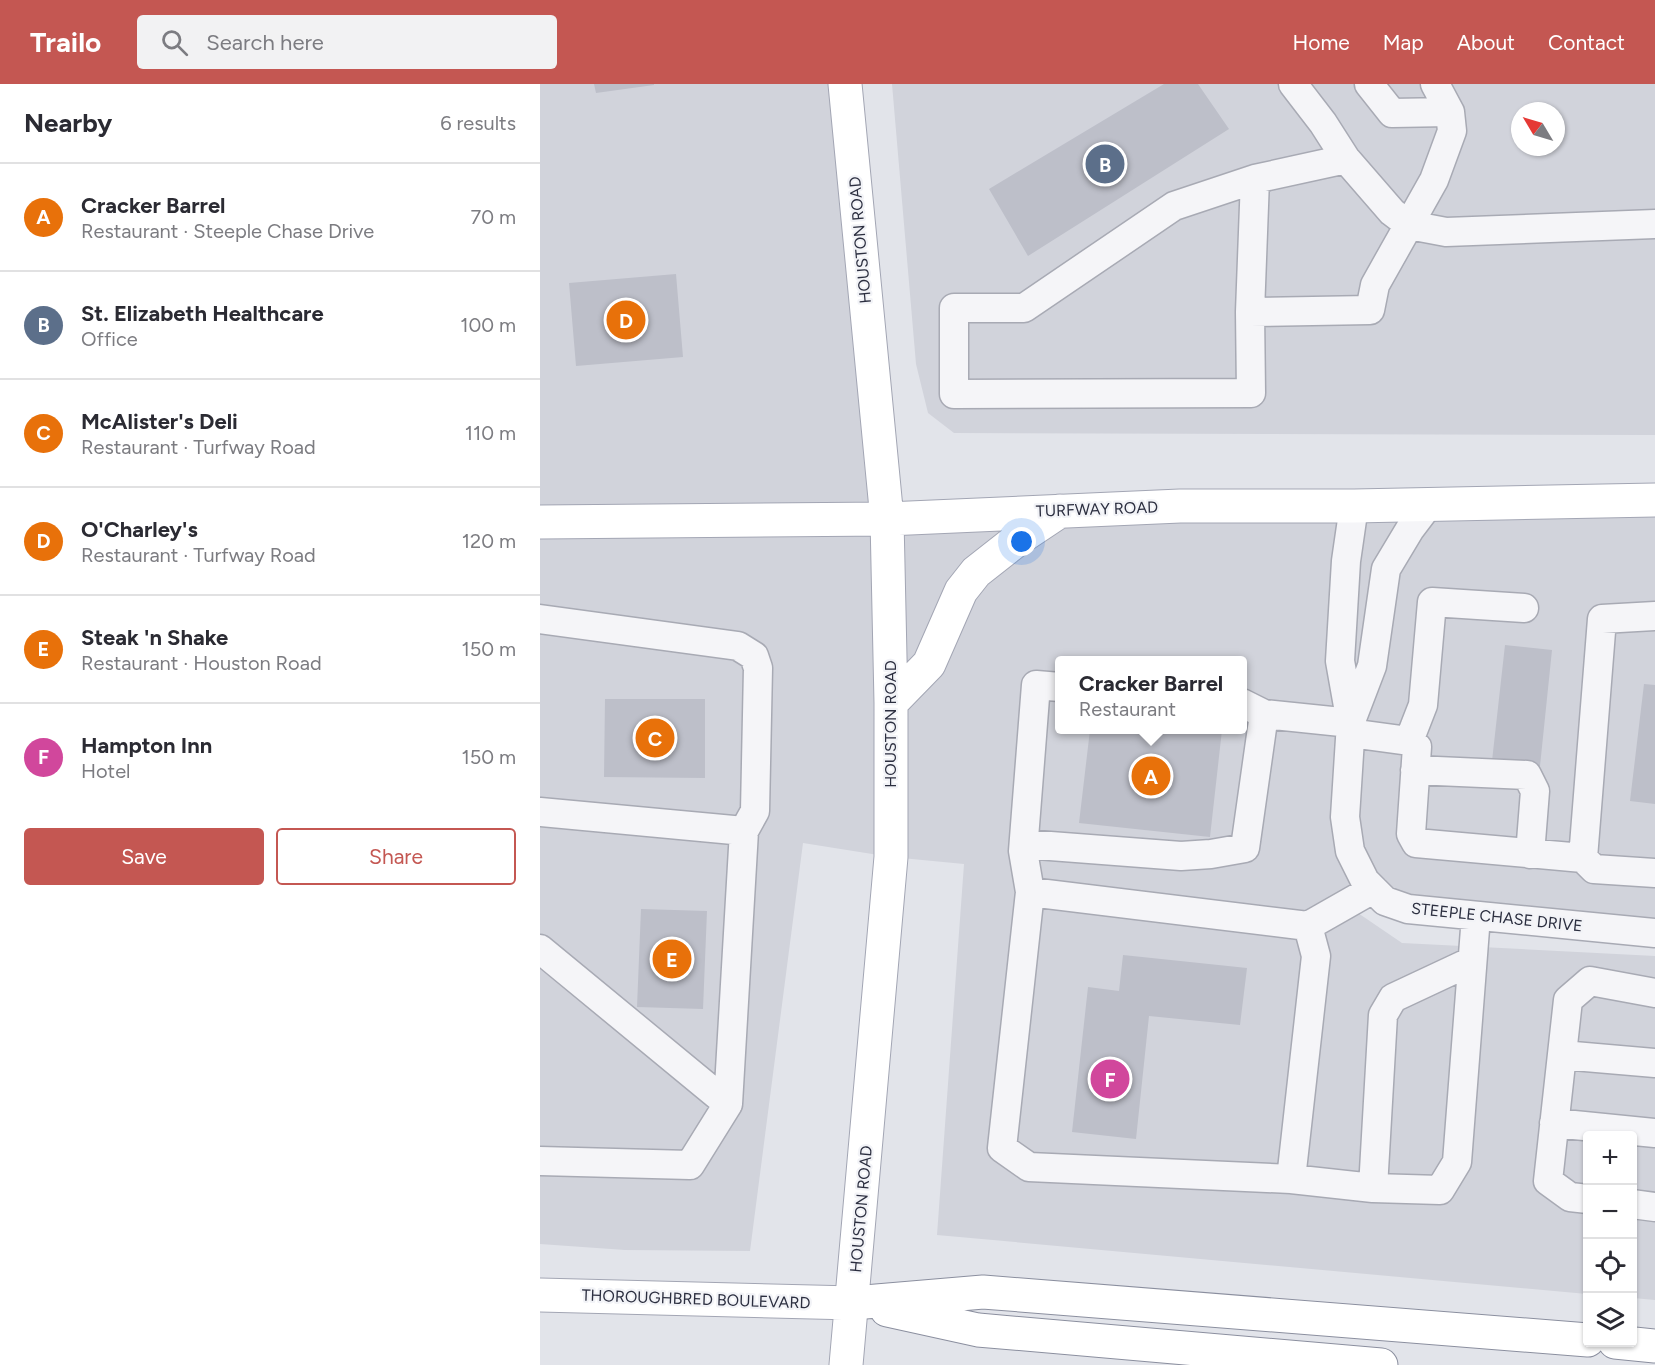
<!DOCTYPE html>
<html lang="en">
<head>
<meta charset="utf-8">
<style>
  body { margin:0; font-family:Figtree,sans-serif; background:#f2f2f3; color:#2b2b33 }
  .controls { position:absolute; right:18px; bottom:18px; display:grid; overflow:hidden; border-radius:6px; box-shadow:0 2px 4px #0004 }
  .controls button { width:54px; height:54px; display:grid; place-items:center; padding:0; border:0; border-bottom:2px solid #e1e1e2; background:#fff; color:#2b2b33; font:30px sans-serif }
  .compass { position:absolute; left:971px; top:18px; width:54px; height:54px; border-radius:50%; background:#fff; box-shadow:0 2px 4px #0004; rotate:308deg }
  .you { position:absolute; left:482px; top:458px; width:21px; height:21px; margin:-15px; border:4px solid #fff; border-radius:50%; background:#1a73e8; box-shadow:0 0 0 9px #1a73e833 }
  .badge { display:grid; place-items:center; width:39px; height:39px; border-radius:50%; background:#c45752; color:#fff; font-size:20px; font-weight:700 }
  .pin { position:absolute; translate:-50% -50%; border:3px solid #fff; box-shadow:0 2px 6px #0006 }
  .popup { position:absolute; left:515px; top:572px; width:192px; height:78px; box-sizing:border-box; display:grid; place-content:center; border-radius:6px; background:#fff; filter:drop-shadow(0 2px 4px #0005); font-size:20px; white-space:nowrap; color:#7c7c81 }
  .popup b { font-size:22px; color:#2b2b33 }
  .popup::after { content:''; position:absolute; left:50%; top:100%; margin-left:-12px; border:12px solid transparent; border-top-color:#fff }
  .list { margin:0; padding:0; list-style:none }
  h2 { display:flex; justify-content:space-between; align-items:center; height:78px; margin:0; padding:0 24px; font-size:26px }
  h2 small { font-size:20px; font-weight:400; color:#7c7c81 }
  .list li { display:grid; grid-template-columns:39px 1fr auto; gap:18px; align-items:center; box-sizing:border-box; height:108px; padding:0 24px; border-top:2px solid #e1e1e2 }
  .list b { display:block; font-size:22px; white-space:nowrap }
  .list p { margin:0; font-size:20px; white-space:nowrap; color:#7c7c81 }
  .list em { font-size:20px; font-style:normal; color:#7c7c81 }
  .actions { display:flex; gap:12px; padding:18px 24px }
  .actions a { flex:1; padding:14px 0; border:2px solid #c45752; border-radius:6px; text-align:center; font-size:21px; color:#c45752 }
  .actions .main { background:#c45752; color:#fff }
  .icon { flex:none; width:33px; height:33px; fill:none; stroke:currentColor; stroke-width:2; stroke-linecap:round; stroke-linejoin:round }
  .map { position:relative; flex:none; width:1115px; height:1281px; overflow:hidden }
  header { display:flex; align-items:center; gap:36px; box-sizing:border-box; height:84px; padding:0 30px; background:#c45752; color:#fff }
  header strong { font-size:28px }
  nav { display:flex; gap:33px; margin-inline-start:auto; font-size:21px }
  .search { width:420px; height:54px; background:#f2f2f3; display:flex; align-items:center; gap:15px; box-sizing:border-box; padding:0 21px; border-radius:6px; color:#7c7c81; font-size:22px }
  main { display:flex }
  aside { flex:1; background:#fff }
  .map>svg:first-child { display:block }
  .built { fill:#d1d3db; fill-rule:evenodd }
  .building { fill:#bdbfc9 }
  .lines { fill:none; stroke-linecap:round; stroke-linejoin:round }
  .minor-casing { stroke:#a8aab4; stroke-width:31 }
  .major-casing { stroke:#a3a6b4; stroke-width:35 }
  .highway-casing { stroke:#8b8f9f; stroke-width:35 }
  .minor { stroke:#f5f5f8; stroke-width:28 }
  .major { stroke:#fff; stroke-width:33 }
  .highway { stroke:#fff; stroke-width:33 }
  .labels { text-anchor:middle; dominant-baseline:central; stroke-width:4.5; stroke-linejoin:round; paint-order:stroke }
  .street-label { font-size:16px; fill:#2c2f40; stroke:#f2f3f7 }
</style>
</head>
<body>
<header>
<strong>Trailo</strong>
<div class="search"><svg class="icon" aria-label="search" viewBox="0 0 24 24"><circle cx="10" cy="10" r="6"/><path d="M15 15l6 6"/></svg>Search here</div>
<nav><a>Home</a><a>Map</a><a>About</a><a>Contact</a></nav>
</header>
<main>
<aside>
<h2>Nearby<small>6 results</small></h2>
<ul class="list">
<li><span class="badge" style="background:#e8710a">A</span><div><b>Cracker Barrel</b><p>Restaurant · Steeple Chase Drive</p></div><em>70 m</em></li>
<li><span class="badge" style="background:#5c6f8a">B</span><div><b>St. Elizabeth Healthcare</b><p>Office</p></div><em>100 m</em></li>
<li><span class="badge" style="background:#e8710a">C</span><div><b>McAlister's Deli</b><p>Restaurant · Turfway Road</p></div><em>110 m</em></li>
<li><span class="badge" style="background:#e8710a">D</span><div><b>O'Charley's</b><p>Restaurant · Turfway Road</p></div><em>120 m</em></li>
<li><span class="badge" style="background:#e8710a">E</span><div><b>Steak 'n Shake</b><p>Restaurant · Houston Road</p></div><em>150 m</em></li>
<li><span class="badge" style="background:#d1479c">F</span><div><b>Hampton Inn</b><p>Hotel</p></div><em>150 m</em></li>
</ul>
<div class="actions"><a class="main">Save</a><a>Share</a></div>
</aside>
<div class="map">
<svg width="1115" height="1281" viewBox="0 0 1115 1281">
  <rect width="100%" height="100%" fill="#e2e4ea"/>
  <!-- built -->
  <path class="built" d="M0,0H305L347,435L1115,416V849L793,812L862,859L1115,872V1216L1093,1214L1092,1052H1048L1047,1210L397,1151L424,780L351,773L263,759L210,1167L85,1166L0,1160ZM520,576H702V646H520Z
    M352,0H1115V351L414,349L388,329L376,280ZM980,27H1016V63H980Z"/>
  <!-- building -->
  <path class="building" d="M54,0H114V1L56,9Z
    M624,0H658L689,45L488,172L449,105Z
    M136,190L143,273L36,282L29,199Z
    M965,561L1012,566L1000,682L952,677Z
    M1104,600L1115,601V720L1090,717Z
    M65,615H165V694L64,693Z
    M550,646H682L670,753L539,739Z
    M101,825L167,827L163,925L97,923Z
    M583,871L707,884L700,941L609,932L596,1055L532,1048L548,903L579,907Z"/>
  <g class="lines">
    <defs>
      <path id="minor" d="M753,0L783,39L806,75L852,128L869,141L906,148L1115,140
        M829,0L852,29L910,28
        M715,95L710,228L711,309L414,310V224H484L634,122L715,95L806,75
        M710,228L830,226L835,201L894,96L912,47L910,28L895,0
        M814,422L806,477L800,577L811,639L805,733L810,767L825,797L845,817L868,825L1115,849
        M1115,532L1062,535L1043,774L1054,785L1115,789
        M0,535L198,562L214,572L218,584L215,727L204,747L188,1020L150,1081L0,1077
        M702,619L724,630L811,639
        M811,637L832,582L846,485L870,445L889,420
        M810,649L869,657L877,663L871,750L876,759L1043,774
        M869,657L883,621L892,518L984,524
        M875,686L987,691L995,707L990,770
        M0,728L204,747
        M484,760L641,772L671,770L705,764L724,630
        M490,808L483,767L496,601L520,603
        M768,842L490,808L462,1064L489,1083L751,1095L776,872L768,842L833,805
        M0,865L188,1020
        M932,877L853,914L843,931L833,1104L900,1106L917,1078L936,832
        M1022,971L1115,979
        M1014,1039L1115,1049
        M751,1095L833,1104
        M1048,1115L1030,1113L1008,1097L1028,916L1050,897L1115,909
        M1092,1120L1115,1123"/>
      <path id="major" d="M305,0L347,435L351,619V773L306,1281
        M0,438L347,435L640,422H814L1115,416
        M351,619L389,580L421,507L436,488L478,455L520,427
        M0,1211L313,1219"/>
      <path id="highway" d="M313,1219L443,1208L1048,1256
        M347,1226L438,1246L841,1281
        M1075,1258L1115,1262"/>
    </defs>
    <!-- minor casing -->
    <use href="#minor" class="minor-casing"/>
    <!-- major casing -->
    <use href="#major" class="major-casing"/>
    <!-- highway casing -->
    <use href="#highway" class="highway-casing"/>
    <!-- minor -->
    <use href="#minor" class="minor"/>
    <!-- major -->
    <use href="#major" class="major"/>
    <!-- highway -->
    <use href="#highway" class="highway"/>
  </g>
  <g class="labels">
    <!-- street labels -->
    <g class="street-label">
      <text transform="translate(320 156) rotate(-95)">HOUSTON ROAD</text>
      <text transform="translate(557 425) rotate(-2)">TURFWAY ROAD</text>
      <text transform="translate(350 640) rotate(-90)">HOUSTON ROAD</text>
      <text transform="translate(957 833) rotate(6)">STEEPLE CHASE DRIVE</text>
      <text transform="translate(321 1125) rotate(-85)">HOUSTON ROAD</text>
      <text transform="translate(156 1215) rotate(2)">THOROUGHBRED BOULEVARD</text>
    </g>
  </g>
</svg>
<div class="controls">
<button>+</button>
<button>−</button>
<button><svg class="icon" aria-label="locate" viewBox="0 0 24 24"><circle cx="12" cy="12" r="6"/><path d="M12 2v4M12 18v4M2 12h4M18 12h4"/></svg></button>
<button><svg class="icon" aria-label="layers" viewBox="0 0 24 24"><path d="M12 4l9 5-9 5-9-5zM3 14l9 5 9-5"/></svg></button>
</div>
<svg class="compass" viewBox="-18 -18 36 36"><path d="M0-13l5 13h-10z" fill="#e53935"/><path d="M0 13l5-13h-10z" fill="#7c7c81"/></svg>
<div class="you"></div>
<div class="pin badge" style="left:611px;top:692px;background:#e8710a">A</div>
<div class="popup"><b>Cracker Barrel</b>Restaurant</div>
<div class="pin badge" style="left:565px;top:80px;background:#5c6f8a">B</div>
<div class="pin badge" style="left:115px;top:654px;background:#e8710a">C</div>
<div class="pin badge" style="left:86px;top:236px;background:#e8710a">D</div>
<div class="pin badge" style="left:132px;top:875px;background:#e8710a">E</div>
<div class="pin badge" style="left:570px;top:995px;background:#d1479c">F</div>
</div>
</main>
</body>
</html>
